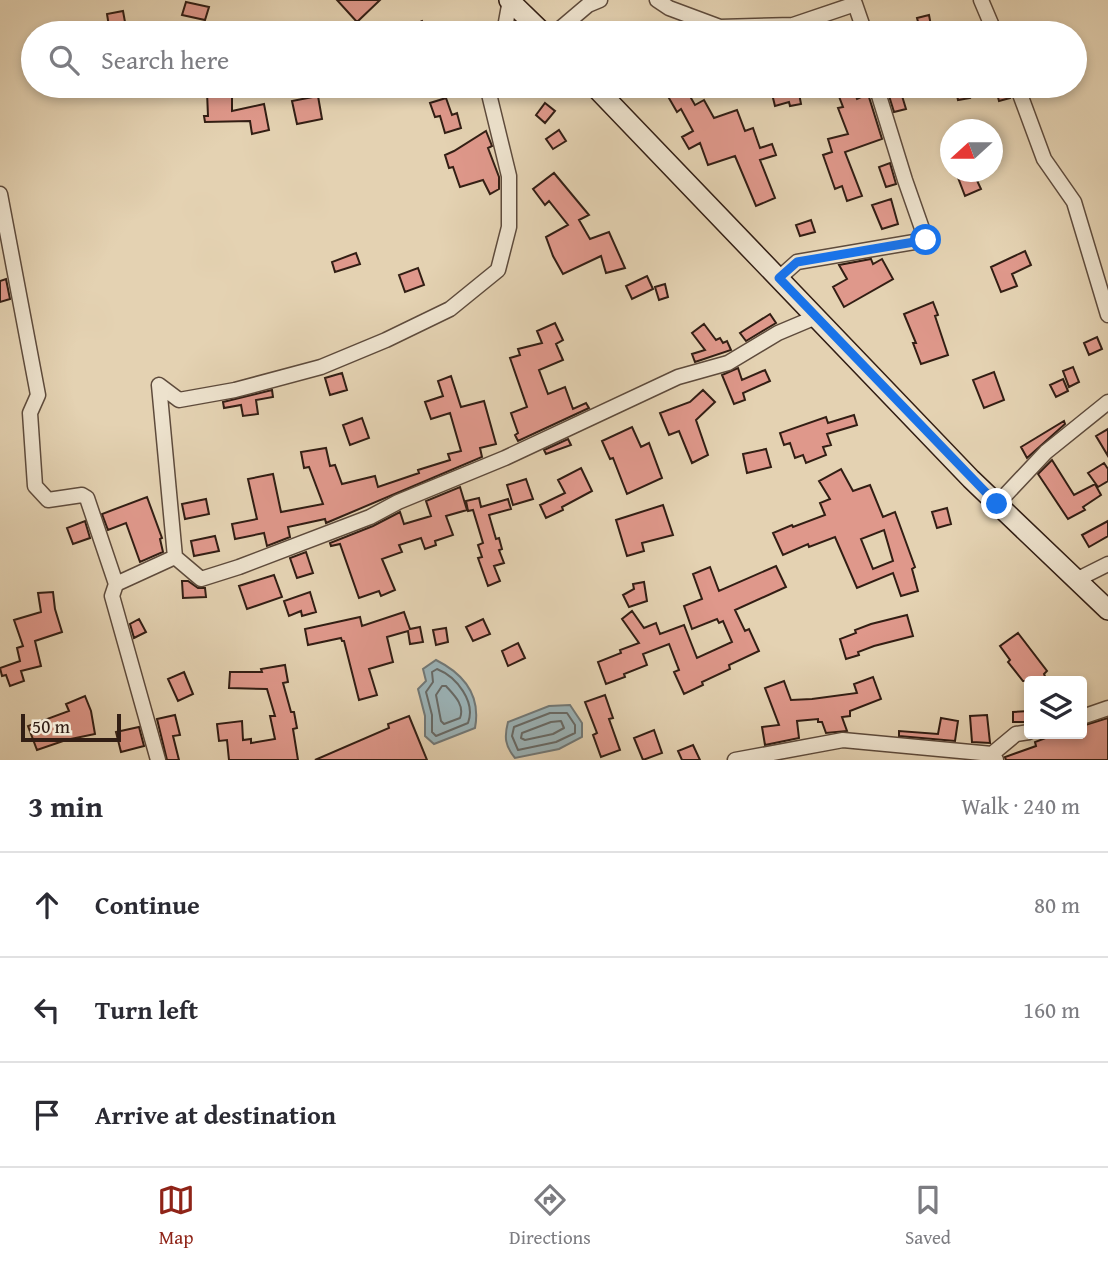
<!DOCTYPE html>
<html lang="en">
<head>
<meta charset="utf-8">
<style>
  body { margin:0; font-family:"Gentium Book Plus",serif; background:#f2f2f3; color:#2b2b33 }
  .controls { position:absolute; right:21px; bottom:21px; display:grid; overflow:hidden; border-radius:7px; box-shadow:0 4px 10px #0003 }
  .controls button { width:63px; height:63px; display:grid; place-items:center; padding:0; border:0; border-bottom:2px solid #e1e1e2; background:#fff; color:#2b2b33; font:35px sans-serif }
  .compass { position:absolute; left:940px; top:119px; width:63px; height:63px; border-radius:50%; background:#fff; box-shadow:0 4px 10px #0003; rotate:249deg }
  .scale { position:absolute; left:21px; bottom:18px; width:100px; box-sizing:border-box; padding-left:7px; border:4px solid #321e14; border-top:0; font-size:19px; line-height:24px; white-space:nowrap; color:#321e14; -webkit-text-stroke:5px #ede2cd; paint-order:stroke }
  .stop { position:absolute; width:21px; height:21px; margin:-16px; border:5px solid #1a73e8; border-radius:50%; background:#fff }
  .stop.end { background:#1a73e8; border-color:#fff; box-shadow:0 2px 7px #0008 }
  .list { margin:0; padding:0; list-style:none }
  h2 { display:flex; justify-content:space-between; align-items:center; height:91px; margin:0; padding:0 28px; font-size:30px }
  h2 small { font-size:23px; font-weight:400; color:#7c7c81 }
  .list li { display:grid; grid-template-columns:46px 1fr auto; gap:21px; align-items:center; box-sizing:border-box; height:105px; padding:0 28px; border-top:2px solid #e1e1e2 }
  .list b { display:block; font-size:26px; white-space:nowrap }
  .list em { font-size:23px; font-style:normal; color:#7c7c81 }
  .icon { flex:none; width:38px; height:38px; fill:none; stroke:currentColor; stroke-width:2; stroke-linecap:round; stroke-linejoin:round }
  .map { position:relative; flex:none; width:1108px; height:760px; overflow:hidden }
  .search { position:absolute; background:#fff; box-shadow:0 4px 10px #0003; left:21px; right:21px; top:21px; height:77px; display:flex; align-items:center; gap:18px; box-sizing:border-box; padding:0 24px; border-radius:38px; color:#7c7c81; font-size:26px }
  .sheet { height:406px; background:#fff }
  nav { display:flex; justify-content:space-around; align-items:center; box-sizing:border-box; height:98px; border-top:2px solid #e1e1e2; background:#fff; font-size:19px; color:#7c7c81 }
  nav a { display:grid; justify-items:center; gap:4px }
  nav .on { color:#8f2418 }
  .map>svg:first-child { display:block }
  .water { fill:#9bb4b9; stroke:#717877; stroke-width:2 }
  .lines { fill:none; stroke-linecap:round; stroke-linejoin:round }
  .shore { stroke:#666966; stroke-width:2 }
  .building { fill:#df988b; stroke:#321e14; stroke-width:2; fill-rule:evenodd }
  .street-casing { stroke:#5e4b3c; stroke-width:17 }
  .secondary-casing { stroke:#321e14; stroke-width:22 }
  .street { stroke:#ede2cd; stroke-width:14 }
  .secondary { stroke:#ede2cd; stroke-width:19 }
  .route { stroke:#1a73e8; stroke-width:9 }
</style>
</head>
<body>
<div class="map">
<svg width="1108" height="760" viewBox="0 0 1108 760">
  <rect width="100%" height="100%" fill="#e4d2b2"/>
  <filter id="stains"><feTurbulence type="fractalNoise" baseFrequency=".00286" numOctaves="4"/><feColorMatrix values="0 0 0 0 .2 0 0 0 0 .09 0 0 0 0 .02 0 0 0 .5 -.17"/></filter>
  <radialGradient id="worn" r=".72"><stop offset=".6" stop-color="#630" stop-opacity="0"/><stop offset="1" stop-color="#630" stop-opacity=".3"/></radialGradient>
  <!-- water -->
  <path class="water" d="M436,660C464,674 481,696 475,728L434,744L425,736V716L418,689L426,681L423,669Z
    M570,705L582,723V737L559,749L515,758C505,746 504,737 508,722L549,706Z"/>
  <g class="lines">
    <!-- shore -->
    <path class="shore" d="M437,669C457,677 476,702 468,723L436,736L432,732V715L426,692L433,682L432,672Z
      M442,686H446C454,695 465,705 460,718L444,724L441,721L436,695Z
      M550,713H567L575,725V733L556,742L518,750L512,736L514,727Z
      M561,721L564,728L553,734L525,740L521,738L522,733L551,722Z"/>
  </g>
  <!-- building -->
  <path class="building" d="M337,0H380L357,22Z
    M186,2L209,7L205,20L182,15Z
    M123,11L127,33H110L107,14Z
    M929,15L932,31L921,33L917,18Z
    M422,21L428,33H396Z
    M662,86H684L695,105L704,100L714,118L737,110L745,131L753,128L760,148L772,144L776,155L760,160L775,198L756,206L735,156L708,165L700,143L689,149L682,137L693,131L681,109L677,112Z
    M835,86H852L857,99L868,94L882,139L845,152L862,196L847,201L842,186L835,189L823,155L832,152L828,139L848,134L838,108L843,107Z
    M886,86H899L906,109L894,112Z
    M955,86H967L970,98L958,100Z
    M995,86H1007L1010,98L999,101Z
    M783,88L784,92L798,88L801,104L790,106L789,102L775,106L771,90Z
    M232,91V111L264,104L269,130L252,134L250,121L205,122L204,116H208L207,92Z
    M318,96L322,119L297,124L292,101Z
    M446,98L452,115L457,113L461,128L445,133L440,116L435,117L430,103Z
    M545,103L555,111L545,123L536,115Z
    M559,130L566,141L553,149L546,139Z
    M486,131L492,146L488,148L499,177V189L490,194L483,180L460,187L453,167L449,168L445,155L454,151Z
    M890,163L896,184L886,187L879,167Z
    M966,172H973L981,189L965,196L957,175Z
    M554,173L589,215L579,220L590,239L609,232L625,268L606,273L601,256L563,274L553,256L546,237L568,225L549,201L545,205L533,189Z
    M891,199L898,224L882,229L872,205Z
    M811,220L815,232L800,236L796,225Z
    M1025,251L1031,265L1012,274L1017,286L1001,292L991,267Z
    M356,253L360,264L335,272L332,262Z
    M871,259L873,264L882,259L893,279L844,307L833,287L847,279L839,265Z
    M418,268L424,285L405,292L399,275Z
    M647,276L653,289L632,299L626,286Z
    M6,279L10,299L0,302V281Z
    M665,284L668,297L659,300L655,287Z
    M933,302L938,315L935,316L948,355L921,364L913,343H916L904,314Z
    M770,314L776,323L746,341L740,333Z
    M555,323L563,340L556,344L563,360L539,370L548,394L565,387L573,409L586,403L589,408L518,441L515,435L518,433L511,413L527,407L510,358L520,355L518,349L542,343L537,331Z
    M704,324L716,340L720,338L723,343L727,341L731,350L695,362L692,354L705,350L692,333Z
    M1097,337L1102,349L1089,355L1084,343Z
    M1073,367L1079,382L1069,387L1063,371Z
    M738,368L742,380L765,370L770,381L743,393L745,400L734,404L722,375Z
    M994,372L1004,400L984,408L973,380Z
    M342,373L347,390L330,395L325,378Z
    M451,376L461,407L484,401L496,444L480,448L482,457L326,523L325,519L288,527L290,537L267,546L264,533L235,539L232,524L257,519L248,479L273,474L281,512L323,504L309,467L304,468L301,452L326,448L330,466L335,465L342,484L375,476L378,487L419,473L418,470L450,460L448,454L461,451L450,413L431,419L425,402L443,396L438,381Z
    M1063,379L1068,391L1056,397L1050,385Z
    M272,390L273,397L256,400L258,414L243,416L241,405L224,408L223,402Z
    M703,390L715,402L696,420L708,455L692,463L679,431L669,435L660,413L690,402Z
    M854,415L857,425L827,434L831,445L823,447L826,455L806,463L803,455L795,458L790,443L784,445L780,433L826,417L828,423Z
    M362,418L369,438L350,445L343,425Z
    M1064,421L1065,424L1027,458L1021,447Z
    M632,427L641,447L649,443L662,478L627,494L613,458L610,459L602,441Z
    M1108,429V456L1096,436Z
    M568,439L571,445L546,454L544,450Z
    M766,449L771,467L747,473L743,454Z
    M1052,460L1074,495L1095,484L1101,495L1083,507L1085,510L1068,519L1038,474Z
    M1104,463L1108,469V481L1098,487L1088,473Z
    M581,468L592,491L562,507L563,510L546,518L540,505L565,493L558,480Z
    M841,469L853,491L870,485L883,517L895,512L915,567L912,569L918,591L901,596L893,573L857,588L835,537L809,547L808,544L783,555L773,533L792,525L793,527L825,515L820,503L830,499L819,481ZM884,530L893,561L873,569L861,539Z
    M526,479L533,499L513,505L507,485Z
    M460,487L467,510L446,516L453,535L435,541L436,545L425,549L421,538L399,545L402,552L382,559L395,590L381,596L379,591L359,598L340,544L331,546L330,543L373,526L400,512L404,524L431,516L426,501Z
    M147,497L162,538L160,539L163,552L140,562L126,523L108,530L102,514Z
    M479,498L481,507L508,499L511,509L489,515L496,539L499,538L502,549L499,550L504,563L494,566L500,581L488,586L478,558L482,557L478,545L483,543L473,510L468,511L466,501Z
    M206,499L209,514L185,519L182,504Z
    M663,505L673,535L642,543L644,551L627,556L616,520Z
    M947,508L951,524L937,528L932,512Z
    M85,521L90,538L73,544L67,528Z
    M1108,521V536L1089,547L1082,535Z
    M215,536L219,551L194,556L191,541Z
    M306,552L313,573L297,578L290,558Z
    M776,566L786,587L735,610L745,631L749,629L759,651L729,665L730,669L702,682L703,685L684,694L674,672L679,670L669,644L643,654L647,665L624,674L625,677L606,684L598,662L621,653L620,650L639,643L622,619L632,611L644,628L656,623L660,634L684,625L697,658L732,642L723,621L719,623L717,619L692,629L684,606L702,599L693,574L710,567L719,591Z
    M274,575L282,597L247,609L239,586Z
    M182,581H188L198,588H205L206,597L183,598Z
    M644,582L647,601L629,607L623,595L634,589L633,584Z
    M53,592L55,609L62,632L35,641L41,666L21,671L24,681L10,686L6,675L2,676L0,668L20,661L17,648L23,646L14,620L41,612L38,593Z
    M310,592L316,612L302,616L301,611L289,616L284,601Z
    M404,612L410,629L420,627L423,642L410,644L408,631L387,637L393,662L369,669L377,695L359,700L344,641H342L341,638L308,645L305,629L360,617L362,626Z
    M907,615L913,636L874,646L858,652L859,655L846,659L840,639L856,633L855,630L871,624Z
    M139,619L146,632L134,638L130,624Z
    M483,619L490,634L473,641L466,627Z
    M446,628L448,642L436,645L433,630Z
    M1018,633L1047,671L1044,674L1047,681H1029V684L1027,681H1023L1008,662L1010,660L1000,646Z
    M518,643L525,658L508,666L502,651Z
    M285,665L288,682L283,683L291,712H294L297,728L293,729L298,760H229L227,740L219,741L217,724L242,721L243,740L251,739V743L275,739L270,716H275L267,689L229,688L230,672H262L261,669Z
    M184,672L193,694L178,701L168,679Z
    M873,677L881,699L850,711V716L842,717L847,731L826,733L822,722H818V719L797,721L799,738L765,745L762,727L779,725L765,688L784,681L791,700L812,699L857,693L854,684Z
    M605,695L613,718L609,719L620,750L601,757L593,735L597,733L585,702Z
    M85,696L91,711L95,734L66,740L37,750L28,726L69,711L66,704Z
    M1029,711V722H1013V712Z
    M175,715L180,735L173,736L179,760H167L157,719Z
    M987,715L990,743L972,742L970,716Z
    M409,716L427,760H315L389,728L388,724Z
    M941,718L958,721L955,741L899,736V731L938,734Z
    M1108,718V760H1006L1005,757L1036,746L1035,742L1056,734H1082V726Z
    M139,727L144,746L121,752L116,732Z
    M654,730L662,753L643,760L634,738Z
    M693,745L700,760H682L678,751Z"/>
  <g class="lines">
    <defs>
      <path id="street" d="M657,0L669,8L720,27L793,25L855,4L865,33
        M981,0L995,33
        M504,33L510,0
        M555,33L588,5L600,0
        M1017,86L1044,159L1074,202L1108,315
        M0,194L38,395L30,413L35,486L48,500L82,495L87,498L116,584
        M779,278L797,262L926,240L905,180L876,86
        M997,504L1046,452L1108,402
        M175,557L201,579L239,567L370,517L398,502L505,458L678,377L728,363L778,333L816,317
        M1076,580L1108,564
        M1082,717L1108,708
        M158,760L112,596L116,584L175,557L159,385L179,400L235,390L321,367L386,340L450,309L498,270L509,227V176L489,94L492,86
        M735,760L843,740L992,754
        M996,760L992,754L1016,734L1029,732"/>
      <path id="secondary" d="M509,0L543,33
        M594,86L971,479L1108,610"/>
    </defs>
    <!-- street casing -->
    <use href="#street" class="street-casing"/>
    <!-- secondary casing -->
    <use href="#secondary" class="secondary-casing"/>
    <!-- street -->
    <use href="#street" class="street"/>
    <!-- secondary -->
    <use href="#secondary" class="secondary"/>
  </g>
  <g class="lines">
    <!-- route -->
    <path class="route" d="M926,240L797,262L779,278L997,504"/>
  </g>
  <rect width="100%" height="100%" filter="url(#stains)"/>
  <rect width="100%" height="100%" fill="url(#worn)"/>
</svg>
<div class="controls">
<button><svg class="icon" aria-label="layers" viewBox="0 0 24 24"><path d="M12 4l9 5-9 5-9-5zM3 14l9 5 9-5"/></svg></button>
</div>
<svg class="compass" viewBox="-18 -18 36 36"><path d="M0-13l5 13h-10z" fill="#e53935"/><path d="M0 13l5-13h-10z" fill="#7c7c81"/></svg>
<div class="scale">50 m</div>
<div class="stop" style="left:926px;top:240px"></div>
<div class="stop end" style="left:997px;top:504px"></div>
<div class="search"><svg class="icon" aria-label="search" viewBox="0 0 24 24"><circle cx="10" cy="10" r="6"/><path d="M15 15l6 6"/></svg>Search here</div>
</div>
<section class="sheet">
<h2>3 min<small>Walk · 240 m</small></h2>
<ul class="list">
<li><svg class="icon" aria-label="ahead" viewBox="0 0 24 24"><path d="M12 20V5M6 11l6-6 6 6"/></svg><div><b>Continue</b></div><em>80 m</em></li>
<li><svg class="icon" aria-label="left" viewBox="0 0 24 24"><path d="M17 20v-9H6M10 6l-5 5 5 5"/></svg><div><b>Turn left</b></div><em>160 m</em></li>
<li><svg class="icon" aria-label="arrive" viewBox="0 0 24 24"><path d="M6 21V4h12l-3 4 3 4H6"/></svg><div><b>Arrive at destination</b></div></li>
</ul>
</section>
<nav>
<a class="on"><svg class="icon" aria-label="map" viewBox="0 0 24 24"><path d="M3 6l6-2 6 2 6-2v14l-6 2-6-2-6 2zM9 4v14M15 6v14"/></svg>Map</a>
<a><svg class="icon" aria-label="directions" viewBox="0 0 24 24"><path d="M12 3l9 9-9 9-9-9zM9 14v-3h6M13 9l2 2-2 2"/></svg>Directions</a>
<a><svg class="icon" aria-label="saved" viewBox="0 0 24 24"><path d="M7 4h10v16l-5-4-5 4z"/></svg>Saved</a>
</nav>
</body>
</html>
